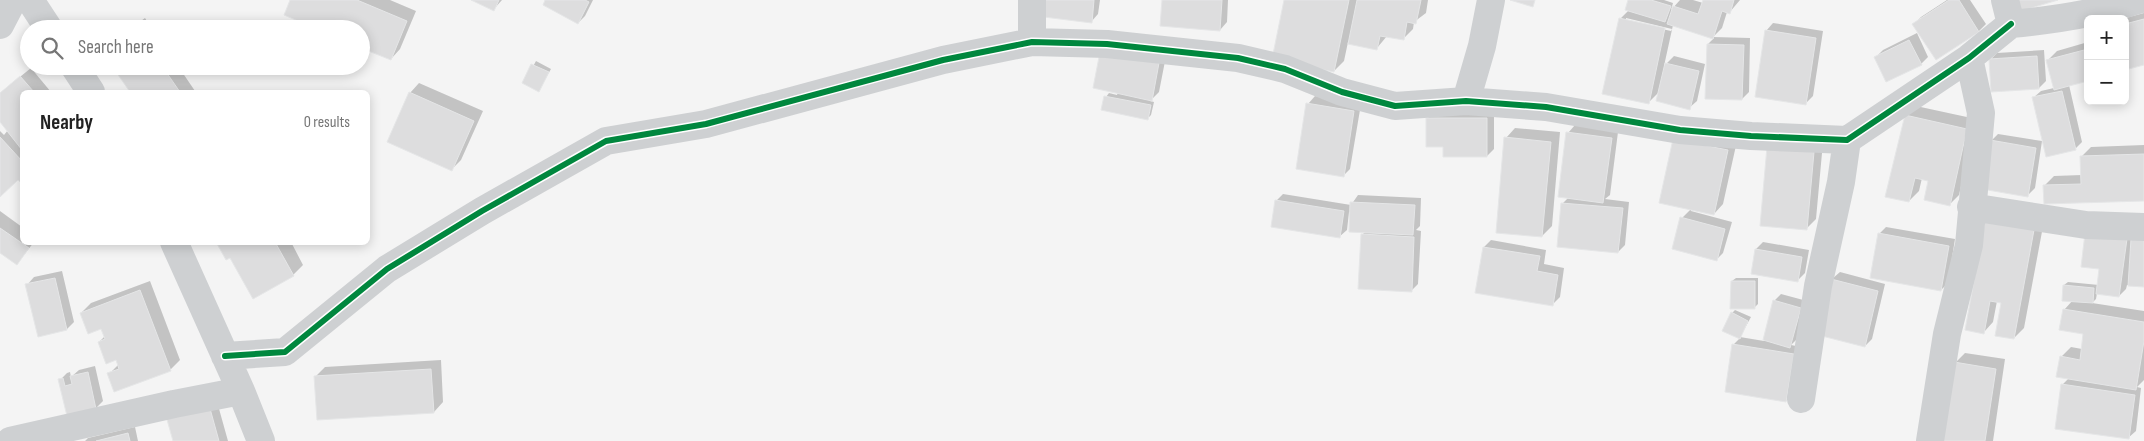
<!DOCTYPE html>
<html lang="en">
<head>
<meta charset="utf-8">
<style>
  body { margin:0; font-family:"Sofia Sans Condensed",sans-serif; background:#f6f6f6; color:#222 }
  .controls { position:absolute; right:15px; top:15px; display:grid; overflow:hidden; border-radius:8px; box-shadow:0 2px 12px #0003 }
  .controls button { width:45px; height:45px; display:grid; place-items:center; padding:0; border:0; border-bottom:1px solid #e0e0e0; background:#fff; color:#222; font:25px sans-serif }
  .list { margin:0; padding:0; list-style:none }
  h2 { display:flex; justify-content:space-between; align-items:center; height:65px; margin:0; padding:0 20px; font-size:21px }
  h2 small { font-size:16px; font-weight:400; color:#767676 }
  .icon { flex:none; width:28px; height:28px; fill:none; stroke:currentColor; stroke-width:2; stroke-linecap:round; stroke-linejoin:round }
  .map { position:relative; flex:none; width:2144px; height:441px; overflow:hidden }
  .search { position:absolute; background:#fff; box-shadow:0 2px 12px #0003; left:20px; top:20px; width:350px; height:55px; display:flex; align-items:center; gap:12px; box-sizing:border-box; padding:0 18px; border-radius:28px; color:#767676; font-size:19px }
  .panel { position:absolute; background:#fff; box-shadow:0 2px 12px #0003; left:20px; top:90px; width:350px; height:155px; border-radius:8px }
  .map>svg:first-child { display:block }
  .shadow { fill:#0003; fill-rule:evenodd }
  .building { fill:#ddddde; stroke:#e5e6e7 }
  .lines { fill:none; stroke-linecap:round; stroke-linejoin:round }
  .street { stroke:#ced0d2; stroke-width:28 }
  .cycleway-casing { stroke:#fff; stroke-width:9 }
  .cycleway { stroke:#00873e; stroke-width:6 }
</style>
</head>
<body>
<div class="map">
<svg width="2144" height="441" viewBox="0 0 2144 441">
  <rect width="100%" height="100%" fill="#f4f4f4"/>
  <!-- shadow -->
  <path class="shadow" d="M292,0H390L416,11L400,49L391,59L361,29Z
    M474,0H502L494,9Z
    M547,0H593L585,16L578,23Z
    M1047,0H1100L1098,14L1091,22Z
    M1163,0H1228L1227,22L1220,30Z
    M1285,0H1428L1426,13L1414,22L1413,29L1403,39L1387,36L1377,48L1348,42L1344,61L1334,71Z
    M1629,0H1664L1673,3L1671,10L1680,0H1693L1703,3L1704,0H1740L1729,13L1727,12L1722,28L1713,37L1750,38L1749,92L1742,99L1708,44L1714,38L1673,25L1664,66L1674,56L1705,64L1697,101L1689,108L1660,91L1649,102L1620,19L1629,10ZM1626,18L1672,29L1671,31L1626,21Z
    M1947,0H1970L1986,24L1979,31L1937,58L1914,24L1921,17Z
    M2144,13V64L2125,69V19H2122Z
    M145,18L152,29H130Z
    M1773,23L1823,31L1813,96L1806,103L1766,31Z
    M1917,33L1928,57L1921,64L1875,58L1883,50Z
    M2088,42V79L2069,85L2082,142L2075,149L2033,98L2041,91L2054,88L2047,61L2057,51Z
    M2044,50L2046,81L2039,88L1990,60L1997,53Z
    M1166,56L1159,92L1150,101L1154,102L1151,115L1148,118L1106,97L1109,93L1117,95L1118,92Z
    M536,61L551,69L539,90L524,83Z
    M113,66H178L195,91L194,92H131Z
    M31,68L51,92H22V183L18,178L0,195V131L4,135L8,130L0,120V93Z
    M419,83L483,111L461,160L451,170L410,93Z
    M1315,96L1361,104L1350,169L1343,176L1308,104Z
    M1916,106L1976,119L1959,195L1950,204L1930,180L1922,178L1919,191L1909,201L1906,116Z
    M1435,111H1494V149L1487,156L1444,145L1427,119Z
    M1575,125L1618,132L1610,195L1605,199L1629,202L1625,245L1618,252L1563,203L1569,197L1568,133Z
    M1515,128L1560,132L1552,226L1542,236L1506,138Z
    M1998,134L2042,141L2035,188L2028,195L1991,141Z
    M1674,140L1737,141L1723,204L1714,214L1691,209V211L1732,222L1723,253L1716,260L1682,218L1691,209Z
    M1823,142L1816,219L1806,229L1768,148Z
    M2144,145V199L2045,185L2054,176L2082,175L2081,157L2091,147Z
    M1283,194L1351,205L1358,195L1421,198L1420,226L1416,230L1421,231L1418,284L1411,291L1362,235L1366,231L1351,213L1349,212L1347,230L1339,237L1276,201Z
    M0,211L22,227V242H34L17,264L0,252Z
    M2044,221L2024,328L2014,338L2002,302L1997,301L1993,322L1984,332L1986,222Z
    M1886,227L1955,239L1948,283L1941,290L1879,234Z
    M2133,232L2144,286L2127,285L2126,289L2119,296L2097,293L2096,299L2092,303L2144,311V380L2137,387L2141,388L2136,431L2128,438L2062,385L2069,378L2061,357L2071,347L2082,349L2085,333L2064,310L2073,300L2064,285L2068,282L2099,285L2101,268Z
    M1491,240L1546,250L1544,264L1564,268L1560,297L1552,305L1484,247Z
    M217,242H291L303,265L293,275L254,297L230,256Z
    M1763,242L1809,250L1805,273L1798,280L1756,249Z
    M62,271L74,322L67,329L27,285L34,277Z
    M1840,272L1885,284L1872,339L1865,346L1832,279Z
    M1736,278H1758V304L1754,308L1732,281Z
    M150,281L180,360L170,370L109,374L119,364L116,359L99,342L105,336L102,327L81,313L91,303Z
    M1781,294L1807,301L1797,339L1791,345L1801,347L1793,394L1786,401L1734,344L1740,338L1732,313L1735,310L1751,317L1740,337L1764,341L1774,301Z
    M1965,353L2005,359L1993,441H1943L1955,363Z
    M441,360L443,402L434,412L315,377L325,367Z
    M95,366L103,401L96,408L68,414L60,380L67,373L70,372L71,377L79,370Z
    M216,398L228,441H174Z
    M135,427L138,441H85L88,438Z"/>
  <!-- building -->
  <path class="building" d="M290,0H357L407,21L391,60L361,48V29H317L284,15Z
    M471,0H499L494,11Z
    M545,0H585L589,2L578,24L543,5Z
    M1045,0H1094L1092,23L1044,17Z
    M1162,0H1222L1220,31L1160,26Z
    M1284,0H1349L1334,72L1272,59Z
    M1357,0H1421L1416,24L1407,22L1404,40L1380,36L1377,50L1348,44Z
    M1510,0H1535L1533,7Z
    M1628,0H1651L1671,6L1665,22L1625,10Z
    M1703,0H1734L1730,14L1722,11L1713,39L1667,24L1673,6L1698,14Z
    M1949,0H1959L1979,32L1936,60L1912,24Z
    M2014,0H2058L2018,12Z
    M1619,18L1665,28L1649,104L1602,94Z
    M2144,19V65L2125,70V24Z
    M1765,30L1816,38L1806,105L1755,97Z
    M1909,40L1922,65L1886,82L1874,57Z
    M1707,44L1744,45L1742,100L1705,99Z
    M2088,49V81L2054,90L2046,60Z
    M1100,52L1159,63L1152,101L1093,88Z
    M2037,56L2039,89L1991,92L1989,59Z
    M1665,63L1699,71L1690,110L1656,101Z
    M531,64L549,72L539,92L522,83Z
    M112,66H162L180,92H130Z
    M20,76L34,92H22V150L0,122V93Z
    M2062,91L2076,150L2046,157L2032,97Z
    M409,92L474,121L452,171L387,142Z
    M1104,96L1151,105L1148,120L1101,110Z
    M1306,103L1354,111L1344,177L1296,169Z
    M1905,115L1967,129L1950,206L1924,200L1928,181L1915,178L1909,202L1885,197Z
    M1426,118H1487V157H1443V147H1426Z
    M1566,132L1612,138L1603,203L1558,197Z
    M0,137L22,161V184L18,180L0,197Z
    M1504,137L1551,142L1542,237L1496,233Z
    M1673,139L1728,150L1714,215L1659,203Z
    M1990,140L2036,148L2028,197L1982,189Z
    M1767,147L1814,152L1807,230L1760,226Z
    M2144,154V201L2044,204L2043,185L2081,184L2080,156Z
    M1275,200L1344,211L1340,238L1271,227Z
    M1350,202L1415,205L1413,235L1349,232Z
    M1561,203L1623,208L1618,253L1557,247Z
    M1680,217L1725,229L1717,261L1672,249Z
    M1985,221L2034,230L2014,339L1995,336L2001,303L1990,301L1984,334L1965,330Z
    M0,228L29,248L17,265L0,253Z
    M1878,233L1949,246L1941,291L1870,278Z
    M2085,233L2127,239L2119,297L2096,294L2099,269L2081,267Z
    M1361,234L1414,237L1412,292L1358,289Z
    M2131,239L2144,240V287L2128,286Z
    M216,242H275L294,276L253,299L230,258L226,260Z
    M1483,247L1540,256L1537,271L1558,275L1553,306L1475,293Z
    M1755,249L1802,257L1798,282L1751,274Z
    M55,278L67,330L38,337L25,284Z
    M1831,279L1878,291L1865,347L1818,335Z
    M1731,281H1755V309H1730Z
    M2063,285L2094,288L2093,303L2062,301Z
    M140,290L171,371L114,392L107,373L119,369L116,360L106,364L98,342L105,339L101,329L88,334L80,313Z
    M1773,300L1801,308L1790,348L1763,340Z
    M2063,309L2144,322V341L2136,390L2056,377L2060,356L2080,360L2083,334L2059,330Z
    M1731,312L1748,321L1740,339L1722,331Z
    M1732,344L1794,354L1786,402L1725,392Z
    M1954,362L1996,369L1985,441H1941Z
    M431,369L434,413L317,420L314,376Z
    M88,372L96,409L67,416L58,379L63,378L65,386L72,384L70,376Z
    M2061,384L2135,395L2129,439L2055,429Z
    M209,405L219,441H173L166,416Z
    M128,433L130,441H96Z"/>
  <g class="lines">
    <!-- street -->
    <path class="street" d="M30,0L49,29
      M2005,0L2011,24C2055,20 2096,14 2138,0
      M0,25L13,0
      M1032,42V0
      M74,66L91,92
      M1466,101L1482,46L1491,0
      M1971,207L2086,225L2144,227
      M174,242L241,391L261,441
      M225,356L285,352L387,269L482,211L606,141L706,124L943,60L1032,42L1107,44L1238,58L1285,69L1342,92L1395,106L1466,101L1546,107L1680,130L1751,136L1847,140L1969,58L2011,24
      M1801,399L1818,286L1841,182L1847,140
      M10,441L174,404L241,391
      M1930,441L1947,334L1969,245L1981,113L1969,58"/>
    <defs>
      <path id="cycleway" d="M225,356L285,352L387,269L482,211L606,141L706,124L943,60L1032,42L1107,44L1238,58L1285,69L1342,92L1395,106L1466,101L1546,107L1680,130L1751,136L1847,140L1969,58L2011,24"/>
    </defs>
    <!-- cycleway casing -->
    <use href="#cycleway" class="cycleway-casing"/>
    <!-- cycleway -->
    <use href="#cycleway" class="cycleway"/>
  </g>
</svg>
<div class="controls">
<button>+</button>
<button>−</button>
</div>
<div class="search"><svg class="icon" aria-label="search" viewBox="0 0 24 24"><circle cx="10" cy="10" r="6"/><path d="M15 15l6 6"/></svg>Search here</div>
<section class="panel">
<h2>Nearby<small>0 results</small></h2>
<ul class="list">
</ul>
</section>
</div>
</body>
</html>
